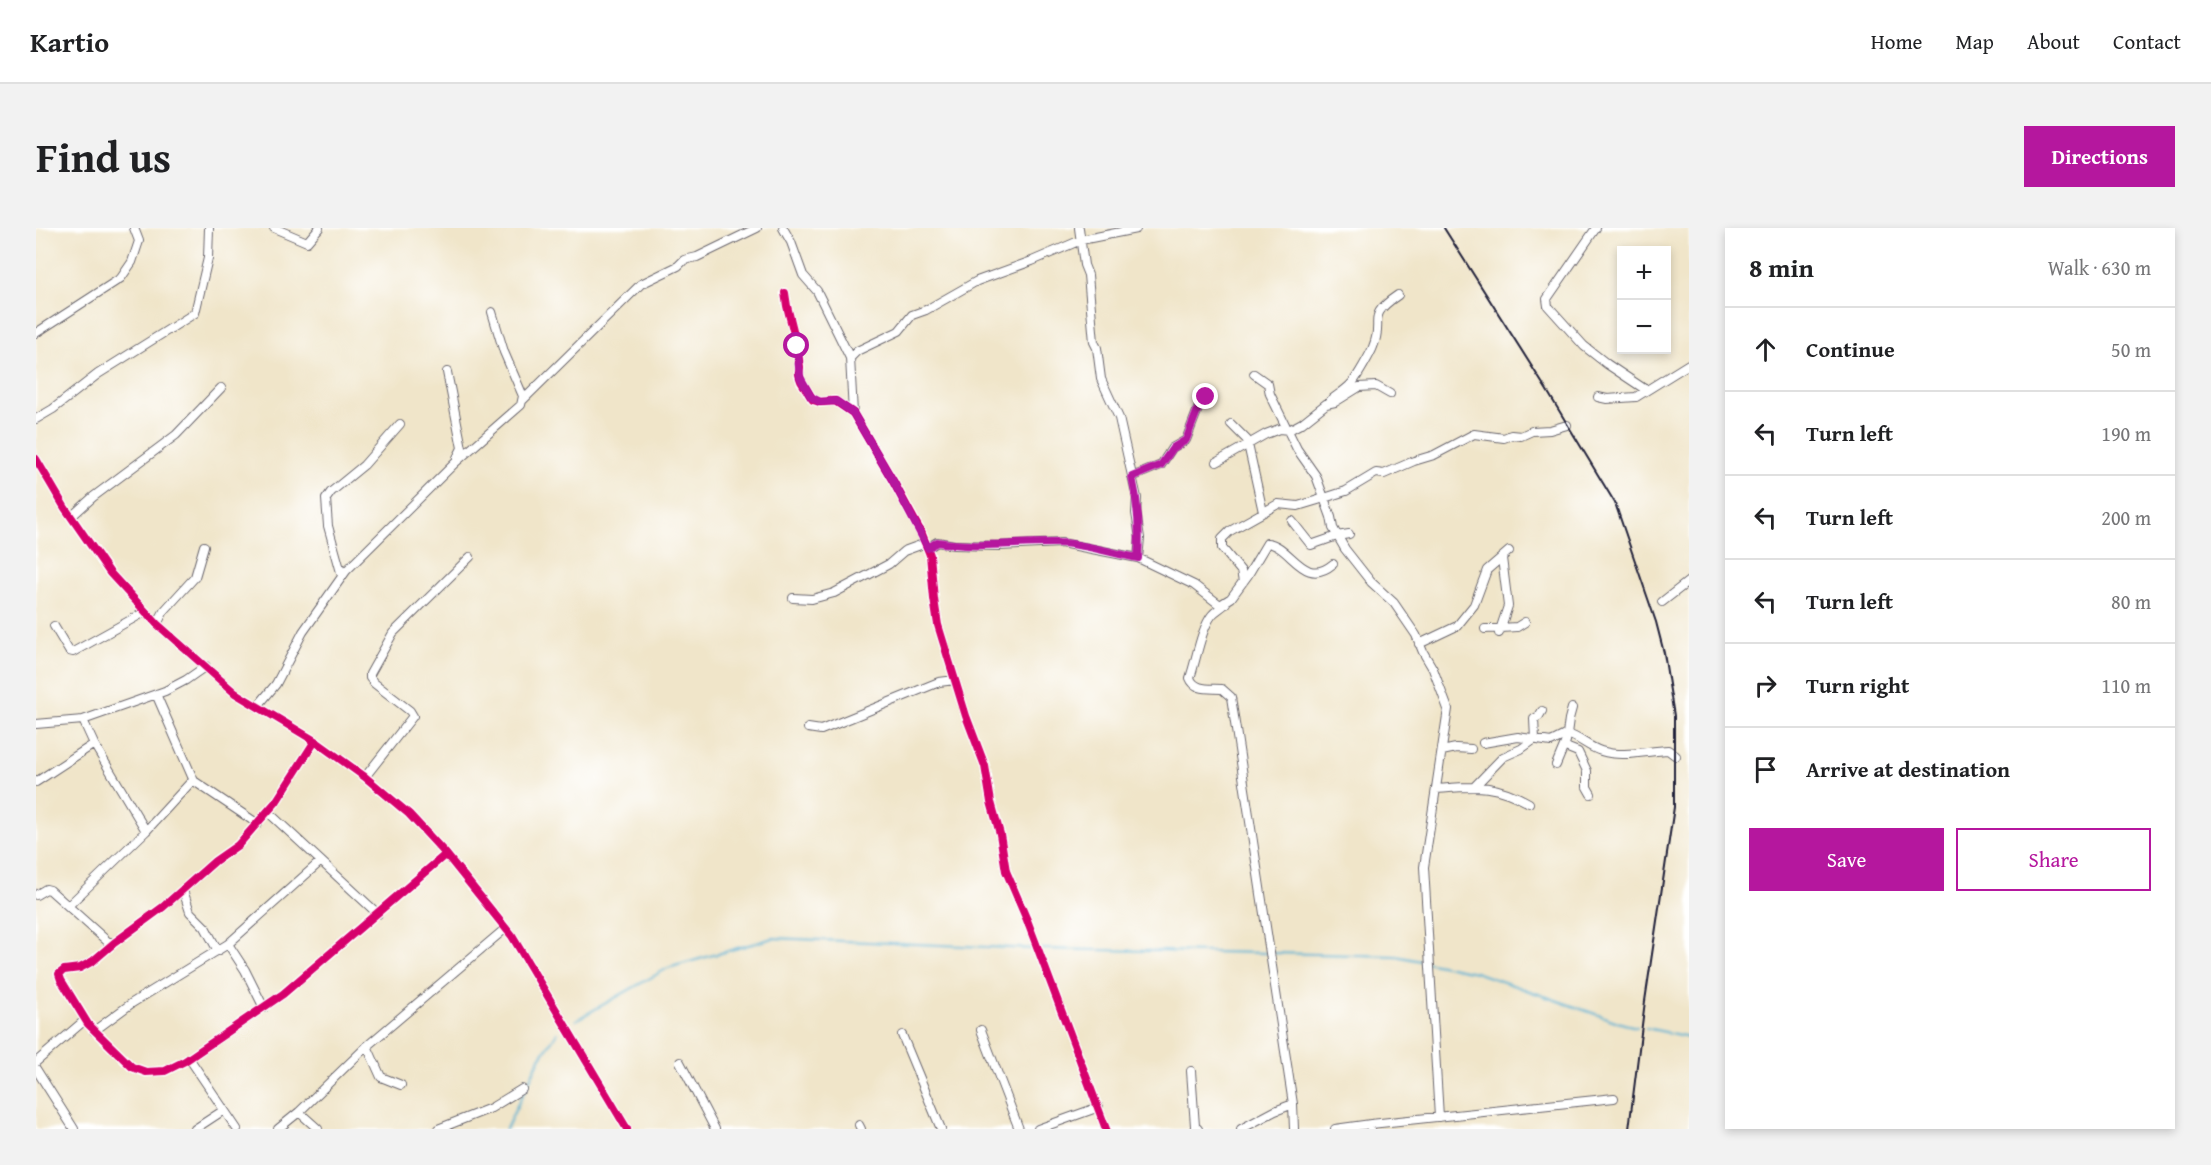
<!DOCTYPE html>
<html lang="en">
<head>
<meta charset="utf-8">
<style>
  body { margin:0; font-family:"Gentium Book Plus",serif; background:#f2f2f2; color:#202124 }
  .controls { position:absolute; right:18px; top:18px; display:grid; overflow:hidden; border-radius:0px; box-shadow:0 3px 9px #0003 }
  .controls button { width:54px; height:54px; display:grid; place-items:center; padding:0; border:0; border-bottom:2px solid #e0e0e0; background:#fff; color:#202124; font:30px sans-serif }
  .stop { position:absolute; width:18px; height:18px; margin:-14px; border:4px solid #b5179e; border-radius:50%; background:#fff }
  .stop.end { background:#b5179e; border-color:#fff; box-shadow:0 2px 6px #0008 }
  .list { margin:0; padding:0; list-style:none }
  h2 { display:flex; justify-content:space-between; align-items:center; height:78px; margin:0; padding:0 24px; font-size:26px }
  h2 small { font-size:20px; font-weight:400; color:#757577 }
  .list li { display:grid; grid-template-columns:39px 1fr auto; gap:18px; align-items:center; box-sizing:border-box; height:84px; padding:0 24px; border-top:2px solid #e0e0e0 }
  .list b { display:block; font-size:22px; white-space:nowrap }
  .list em { font-size:20px; font-style:normal; color:#757577 }
  .actions { display:flex; gap:12px; padding:18px 24px }
  .actions a { flex:1; padding:14px 0; border:2px solid #b5179e; border-radius:0px; text-align:center; font-size:21px; color:#b5179e }
  .actions .main { background:#b5179e; color:#fff }
  .icon { flex:none; width:33px; height:33px; fill:none; stroke:currentColor; stroke-width:2; stroke-linecap:round; stroke-linejoin:round }
  .map { position:relative; flex:none; width:1653px; height:901px; overflow:hidden; border-radius:0px }
  header { display:flex; align-items:center; gap:36px; box-sizing:border-box; height:84px; padding:0 30px; background:#fff; border-bottom:2px solid #e0e0e0 }
  header strong { font-size:28px }
  nav { display:flex; gap:33px; margin-inline-start:auto; font-size:21px }
  .intro { display:flex; align-items:center; justify-content:space-between; box-sizing:border-box; height:144px; padding:0 36px }
  h1 { margin:0; font-size:42px }
  .button { padding:15px 27px; border-radius:0px; background:#b5179e; color:#fff; font-size:21px; font-weight:700 }
  main { display:flex; gap:36px; padding:0 36px }
  aside { flex:1; background:#fff; border-radius:0px; box-shadow:0 3px 9px #0003 }
  .map>svg:first-child { display:block }
  .lines { fill:none; stroke-linecap:round; stroke-linejoin:round }
  .stream { stroke:#57b1d4; stroke-width:2 }
  .street-casing { stroke:#6a666d; stroke-width:10 }
  .street { stroke:#fff; stroke-width:8 }
  .rail { stroke:#22223b; stroke-width:2 }
  .cycleway-casing { stroke:#fff; stroke-width:11 }
  .cycleway { stroke:#d6006c; stroke-width:8 }
  .route { stroke:#b5179e; stroke-width:8 }
</style>
</head>
<body>
<header>
<strong>Kartio</strong>
<nav><a>Home</a><a>Map</a><a>About</a><a>Contact</a></nav>
</header>
<div class="intro"><h1>Find us</h1><a class="button">Directions</a></div>
<main>
<div class="map">
<svg width="1653" height="901" viewBox="0 0 1653 901">
  <rect width="100%" height="100%" fill="#fff"/>
  <filter id="ink" filterUnits="userSpaceOnUse"><feTurbulence type="fractalNoise" baseFrequency=".0167" numOctaves="2"/><feDisplacementMap in="SourceGraphic" scale="12" xChannelSelector="R" yChannelSelector="G"/><feConvolveMatrix kernelMatrix="1 2 1 2 8 2 1 2 1" color-interpolation-filters="sRGB"/></filter>
  <filter id="wash" filterUnits="userSpaceOnUse"><feTurbulence type="fractalNoise" baseFrequency=".008" numOctaves="4" result="noise"/><feDisplacementMap in="SourceGraphic" scale="24" xChannelSelector="R" yChannelSelector="G"/><feGaussianBlur stdDeviation="1.35" result="paint"/><feColorMatrix in="noise" values="0 0 0 0 0 0 0 0 0 0 0 0 0 0 0 0 0 1.4 0 .05"/><feComposite in="paint" operator="in"/></filter>
  <g filter="url(#wash)">
    <rect width="100%" height="100%" fill="#f0e5c9"/>
    <g class="lines">
      <!-- stream -->
      <path class="stream" d="M1005,721L1231,725
        M1236,725L1360,728L1439,744L1588,796L1601,799
        M540,792L632,740L737,710L1000,721
        M1610,800L1653,809
        M470,901L504,830L521,805"/>
    </g>
  </g>
  <g filter="url(#ink)">
    <g class="lines">
      <defs>
        <path id="street" d="M238,0L271,14L283,0
          M747,0L755,14L767,47L781,63L814,130
          M1043,0L1048,37L1052,47L1058,114L1061,120L1065,151L1083,190L1101,270L1100,285L1104,310L1102,330
          M1560,0L1511,71L1512,78L1548,118L1571,136L1610,162
          M749,65L751,78L761,118L764,139L763,146L765,153L777,172L784,174L799,173L817,185L857,253L886,306L894,327L898,371L902,397L930,488L949,538L955,574L964,606L970,643L991,692L1070,901
          M0,105L85,50L96,34L103,13L98,0
          M411,144L426,220L421,230
          M1218,146L1232,156L1234,166L1261,221L1280,248L1295,289L1297,300L1309,321L1335,354L1358,375L1380,407L1387,424L1397,441L1412,481L1388,639L1403,889
          M1562,169L1571,171L1600,169L1653,136
          M487,172L605,56L642,38L648,32L661,29L721,0
          M1294,173C1301,167 1310,162 1316,155C1320,151 1335,125 1337,119C1349,91 1328,90 1362,67
          M817,185L814,130L821,123L863,103L876,87L890,82L941,53L996,33L1045,12L1100,1
          M0,191L17,181L62,146L159,85L172,30L173,0
          M1195,196L1211,212L1227,284
          M0,231L29,280L74,345L121,396L199,465L279,513L329,549L373,586L410,626L476,708L591,901
          M1181,234L1230,206L1243,201L1253,202L1266,195L1290,176L1299,174L1323,159L1340,158L1354,166
          M1096,249L1125,237L1136,220L1150,212L1162,181L1170,169
          M35,289L57,269L140,207L185,160
          M1256,293L1275,317L1301,308L1313,306
          M892,320L901,314L918,317L963,318L1025,315L1102,330L1158,357L1184,377L1195,370L1212,347L1231,315C1255,317 1267,361 1297,336
          M306,348L292,298L290,271L295,264L328,237L364,196
          M1207,354L1205,343L1186,320V311L1194,303L1242,276L1262,278L1282,272L1310,263L1340,245L1348,246L1378,233L1398,227L1438,206L1468,210L1475,207L1485,208L1496,203L1514,202L1531,197
          M757,370L776,371L798,365L853,336L868,323L890,315
          M1626,374L1653,353
          M1190,375C1186,380 1180,382 1176,387C1165,401 1160,433 1154,450C1159,463 1174,460 1186,461L1195,469L1257,876
          M121,396L128,383L159,349L168,318
          M18,398L33,423L37,424L109,384
          M1449,401L1481,399L1489,394
          M1463,405L1472,378L1466,330
          M1383,416L1421,398L1438,377L1451,342L1473,323
          M120,466L158,553
          M221,479L240,456L267,404L310,343L420,234L485,177L487,168L468,124L456,84
          M47,492L58,516L110,603
          M0,496L47,492L129,463L150,452L170,438
          M772,500L785,502L903,454L919,452
          M279,513L240,574L202,617L179,633L127,679L78,715L57,733L44,740L28,742L23,746L25,752L52,796L96,839L110,844L129,843L149,833L247,766L410,626
          M1447,515L1482,509L1515,514L1531,506C1543,509 1552,519 1565,523C1588,530 1609,523 1632,522L1640,528
          M1529,517L1532,520L1542,524L1551,543V559L1555,566
          M1406,523L1420,520L1435,521
          M1520,537L1530,513L1533,491L1536,480
          M329,549L377,488L374,483L338,455L334,450V446L357,405L434,329
          M0,554L58,516
          M1438,559L1467,529L1485,521L1499,511L1498,491L1503,488L1506,483
          M1400,561C1440,558 1457,555 1493,575
          M232,584L342,686
          M147,662L154,684L169,699L182,723
          M0,667L10,661L14,662L71,713L78,715
          M32,678L110,603L154,555L158,553L222,596
          M192,716L209,742L228,780
          M945,802L983,901
          M58,803L96,775L192,716L285,633
          M866,807L905,901
          M331,818L345,849L365,857
          M153,830L201,901
          M0,834L49,792
          M644,834L679,901
          M0,841L38,901
          M1155,843L1159,898L1162,901
          M263,884L282,901
          M823,897L825,901
          M159,901L188,882
          M242,901L263,884L331,818L470,700
          M402,901L455,880L486,861
          M1002,901L1063,879
          M1205,901L1239,883L1257,876L1258,901
          M1299,901L1335,896
          M1335,901V896L1578,870"/>
      </defs>
      <!-- street casing -->
      <use href="#street" class="street-casing"/>
      <!-- street -->
      <use href="#street" class="street"/>
      <!-- rail -->
      <path class="rail" d="M1408,0L1510,161L1579,275L1620,394L1628,425L1638,488V579L1609,773L1593,901"/>
      <defs>
        <path id="cycleway" d="M749,65L751,78L761,118L764,139L763,146L765,153L777,172L784,174L799,173L817,185L857,253L886,306L894,327L898,371L902,397L930,488L949,538L955,574L964,606L970,643L991,692L1070,901
          M0,231L29,280L74,345L121,396L199,465L279,513L329,549L373,586L410,626L476,708L591,901
          M279,513L240,574L202,617L179,633L127,679L78,715L57,733L44,740L28,742L23,746L25,752L52,796L96,839L110,844L129,843L149,833L247,766L410,626"/>
      </defs>
      <!-- cycleway casing -->
      <use href="#cycleway" class="cycleway-casing"/>
      <!-- cycleway -->
      <use href="#cycleway" class="cycleway"/>
    </g>
  </g>
  <g class="lines" filter="url(#ink)">
    <!-- route -->
    <path class="route" d="M761,118L764,149L775,169L784,174L800,173L817,185L857,253L892,320L901,314C942,321 982,314 1023,315C1046,315 1078,326 1102,330C1104,303 1102,275 1096,249L1125,237L1137,220L1150,212L1162,181L1170,169"/>
  </g>
</svg>
<div class="controls">
<button>+</button>
<button>−</button>
</div>
<div class="stop" style="left:761px;top:118px"></div>
<div class="stop end" style="left:1170px;top:169px"></div>
</div>
<aside>
<h2>8 min<small>Walk · 630 m</small></h2>
<ul class="list">
<li><svg class="icon" aria-label="ahead" viewBox="0 0 24 24"><path d="M12 20V5M6 11l6-6 6 6"/></svg><div><b>Continue</b></div><em>50 m</em></li>
<li><svg class="icon" aria-label="left" viewBox="0 0 24 24"><path d="M17 20v-9H6M10 6l-5 5 5 5"/></svg><div><b>Turn left</b></div><em>190 m</em></li>
<li><svg class="icon" aria-label="left" viewBox="0 0 24 24"><path d="M17 20v-9H6M10 6l-5 5 5 5"/></svg><div><b>Turn left</b></div><em>200 m</em></li>
<li><svg class="icon" aria-label="left" viewBox="0 0 24 24"><path d="M17 20v-9H6M10 6l-5 5 5 5"/></svg><div><b>Turn left</b></div><em>80 m</em></li>
<li><svg class="icon" aria-label="right" viewBox="0 0 24 24"><path d="M7 20v-9h11M14 6l5 5-5 5"/></svg><div><b>Turn right</b></div><em>110 m</em></li>
<li><svg class="icon" aria-label="arrive" viewBox="0 0 24 24"><path d="M6 21V4h12l-3 4 3 4H6"/></svg><div><b>Arrive at destination</b></div></li>
</ul>
<div class="actions"><a class="main">Save</a><a>Share</a></div>
</aside>
</main>
</body>
</html>
